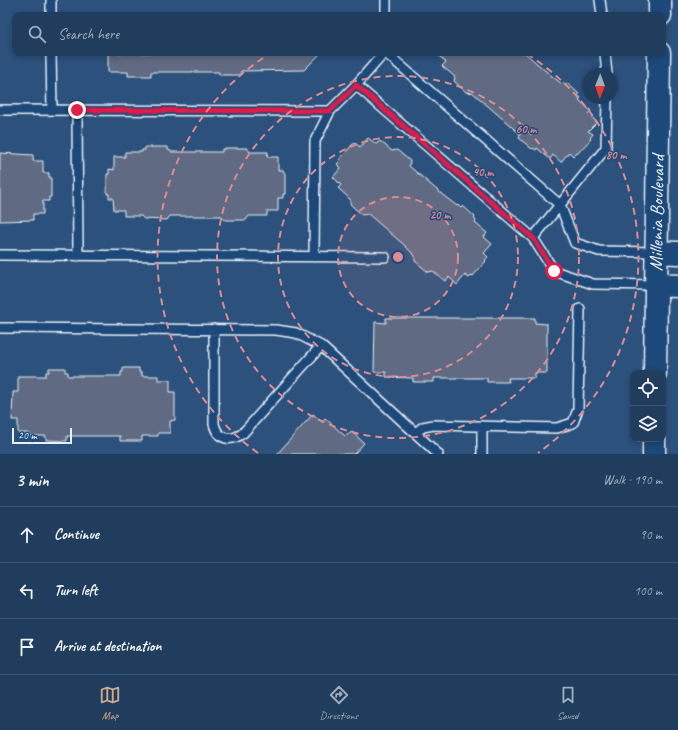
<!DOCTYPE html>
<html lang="en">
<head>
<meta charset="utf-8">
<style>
  body { margin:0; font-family:Caveat,sans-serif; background:#294463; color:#f1f3f6 }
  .controls { position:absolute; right:12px; bottom:12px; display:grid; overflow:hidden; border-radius:8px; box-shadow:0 2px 6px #0003 }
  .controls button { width:36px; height:36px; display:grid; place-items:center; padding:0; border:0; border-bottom:1px solid #3e5672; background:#213d5d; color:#f1f3f6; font:20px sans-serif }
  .compass { position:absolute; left:582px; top:68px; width:36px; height:36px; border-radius:50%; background:#213d5d; box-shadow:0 2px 6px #0003; rotate:181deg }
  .scale { position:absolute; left:12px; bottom:10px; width:60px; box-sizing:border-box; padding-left:4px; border:2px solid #e8f1f8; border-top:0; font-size:11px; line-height:14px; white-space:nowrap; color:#e8f1f8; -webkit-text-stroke:3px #1f4a7a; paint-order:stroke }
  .stop { position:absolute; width:12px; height:12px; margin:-9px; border:3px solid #e11d48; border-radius:50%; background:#fff }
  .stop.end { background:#e11d48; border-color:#fff; box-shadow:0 1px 4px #0008 }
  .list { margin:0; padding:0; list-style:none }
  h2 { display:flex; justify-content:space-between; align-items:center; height:52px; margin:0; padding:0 16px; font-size:17px }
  h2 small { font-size:13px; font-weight:400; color:#a2aebc }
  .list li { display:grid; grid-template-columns:26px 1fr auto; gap:12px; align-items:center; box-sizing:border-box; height:56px; padding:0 16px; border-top:1px solid #3e5672 }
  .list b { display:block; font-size:15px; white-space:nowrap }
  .list em { font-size:13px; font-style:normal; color:#a2aebc }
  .icon { flex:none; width:22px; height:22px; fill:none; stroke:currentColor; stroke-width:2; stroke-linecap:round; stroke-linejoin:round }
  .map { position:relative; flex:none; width:678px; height:454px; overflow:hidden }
  .search { position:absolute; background:#213d5d; box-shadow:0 2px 6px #0003; left:12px; right:12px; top:12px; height:44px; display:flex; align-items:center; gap:10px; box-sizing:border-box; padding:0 14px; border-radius:8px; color:#a2aebc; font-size:15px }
  .sheet { height:220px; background:#213d5d }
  nav { display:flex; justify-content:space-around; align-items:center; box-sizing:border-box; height:56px; border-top:1px solid #3e5672; background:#213d5d; font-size:11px; color:#a2aebc }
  nav a { display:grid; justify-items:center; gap:2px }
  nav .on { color:#d6ab8b }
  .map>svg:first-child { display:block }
  .building { fill:#616b82; stroke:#e8f1f8 }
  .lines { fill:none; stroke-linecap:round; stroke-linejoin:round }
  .service-casing { stroke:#e8f1f8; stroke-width:12 }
  .tertiary-casing { stroke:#e8f1f8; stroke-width:25 }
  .service { stroke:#1f4a7a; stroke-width:9 }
  .tertiary { stroke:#1f4a7a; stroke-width:22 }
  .route { stroke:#e11d48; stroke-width:5 }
  .ring { fill:none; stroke:#df8c90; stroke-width:2; stroke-dasharray:7 5 }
  .labels { text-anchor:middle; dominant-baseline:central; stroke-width:3; stroke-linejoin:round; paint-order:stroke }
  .street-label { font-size:19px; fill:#e8f1f8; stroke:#1f4a7a }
  .centre { fill:#df8c90; stroke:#1f4a7a; stroke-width:2 }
  .ring-label { font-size:12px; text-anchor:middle; font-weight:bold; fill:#df8c90; stroke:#1f4a7a; stroke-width:3; stroke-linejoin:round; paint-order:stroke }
</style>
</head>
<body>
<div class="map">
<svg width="678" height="454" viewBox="0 0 678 454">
  <rect width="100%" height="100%" fill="#2c517c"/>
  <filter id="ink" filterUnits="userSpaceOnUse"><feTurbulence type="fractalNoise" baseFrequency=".025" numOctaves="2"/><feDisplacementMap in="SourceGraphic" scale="8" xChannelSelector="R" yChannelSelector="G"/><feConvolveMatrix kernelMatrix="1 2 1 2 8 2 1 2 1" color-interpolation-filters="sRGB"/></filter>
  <g filter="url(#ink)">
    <!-- building -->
    <path class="building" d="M108,53H321L304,70L241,71V75H219V72H151V76H128V72H108Z
      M435,53H525L548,73L562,84L563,83L566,85L567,83L579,94L578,96L581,98L579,100L591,111L588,114L597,122L588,131L593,134L590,138L591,139L577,154L576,153L573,156L569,152L561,162L553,155L550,159L537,148L536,150L533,148L532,149L519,138L520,134L472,92L470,93L468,91L467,93L454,81L455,77L442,66L446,62Z
      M368,138L376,144L380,141L392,151L397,150L410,161L409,166L444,196L457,206L458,205L461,208L463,206L475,217L474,218L476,221L475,223L487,233L484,237L492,244L484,253L488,257L485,260L486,261L473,276L472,275L469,278L465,275L457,285L449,277L445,281L433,271L428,272L415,261V256L403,244L368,214L362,215L350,204V199L338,188L341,185L333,177L341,168L337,164L340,161L339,160L352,145L355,143L360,147Z
      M145,147H168V150L171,151V152H222V149H225V148H247L250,152H268L267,157H278V170H283L285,174V194H283V198H278V211H267V216H249L246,220H225L222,216H170L167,220L144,219L141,216H124V210H114L113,198H109V194H107V174H109V169L114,170V157H125V152H142V150H145Z
      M0,153L33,155V161H43V173H49V177H51V197H49V201H43V214H33V220L0,221Z
      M386,318H535V323L547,324V373H535V378H508L509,382H487V378H434V382H413V378L386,377V372H374L375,322L386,323Z
      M49,368H65V372H68V376H121V372H123V368H139V372H142V376H158V380H170V392H175V420L170,421V433H158V436H142V441H120V436H67V441L46,440V436H29V433H18V420H12L13,392H18V376H46V372H49Z
      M313,414L322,422L325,418L345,436L352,432L364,443L354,454H277Z"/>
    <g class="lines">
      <defs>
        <path id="service" d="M600,0L602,15
          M51,15V0
          M386,15V0
          M51,53L52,110
          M386,53L560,205L575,243L599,251L657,252
          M605,53L607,74
          M356,85L533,238L554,271L593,284L656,285
          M0,110L330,111
          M77,111L78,256
          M533,238L606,148L607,98
          M0,255L385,257
          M314,257L315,141L330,111L356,85L384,53
          M0,328L276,330L296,333L321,346L438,454
          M214,329V424C218,440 231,442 243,433L321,346
          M415,433L423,427L433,425L557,428L573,423L578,409L580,309
          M482,454V426"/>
        <path id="tertiary" d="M660,15V0
          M657,252L678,253
          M656,285L678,286
          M655,373L659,53
          M654,454V439"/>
      </defs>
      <!-- service casing -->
      <use href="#service" class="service-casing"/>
      <!-- tertiary casing -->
      <use href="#tertiary" class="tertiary-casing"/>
      <!-- service -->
      <use href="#service" class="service"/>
      <!-- tertiary -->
      <use href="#tertiary" class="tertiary"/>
    </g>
  </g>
  <g class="lines" filter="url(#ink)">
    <!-- route -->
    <path class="route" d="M77,110L330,111L356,85L533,238L554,271"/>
  </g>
  <!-- distance rings -->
  <circle cx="398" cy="257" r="60" fill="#df8c90" fill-opacity=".12"/>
  <g class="ring">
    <circle cx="398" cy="257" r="60"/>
    <circle cx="398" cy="257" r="120"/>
    <circle cx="398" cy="257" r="181"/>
    <path d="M258 453A241 241 0 0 1 269 54M527 54A241 241 0 0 1 538 453"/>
  </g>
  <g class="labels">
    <!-- street labels -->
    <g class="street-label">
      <text transform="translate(657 213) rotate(-89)">Millenia Boulevard</text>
    </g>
  </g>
  <circle cx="398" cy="257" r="6" class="centre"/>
  <g class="ring-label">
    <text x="526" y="133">60 m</text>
    <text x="616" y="159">80 m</text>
    <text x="483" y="176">40 m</text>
    <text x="440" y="219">20 m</text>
  </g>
</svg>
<div class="controls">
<button><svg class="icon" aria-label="locate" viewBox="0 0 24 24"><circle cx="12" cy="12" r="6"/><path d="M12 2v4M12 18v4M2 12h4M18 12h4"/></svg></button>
<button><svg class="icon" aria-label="layers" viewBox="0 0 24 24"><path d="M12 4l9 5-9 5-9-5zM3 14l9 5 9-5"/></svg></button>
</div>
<svg class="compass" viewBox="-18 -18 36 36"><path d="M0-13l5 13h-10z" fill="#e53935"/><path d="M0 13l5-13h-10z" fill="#a2aebc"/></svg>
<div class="scale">20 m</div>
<div class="stop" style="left:554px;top:271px"></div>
<div class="stop end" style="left:77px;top:110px"></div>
<div class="search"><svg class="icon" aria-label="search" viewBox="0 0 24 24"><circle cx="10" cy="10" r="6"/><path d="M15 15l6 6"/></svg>Search here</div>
</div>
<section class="sheet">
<h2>3 min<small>Walk · 190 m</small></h2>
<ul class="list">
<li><svg class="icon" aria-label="ahead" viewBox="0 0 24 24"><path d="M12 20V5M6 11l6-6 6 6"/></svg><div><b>Continue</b></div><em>90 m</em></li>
<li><svg class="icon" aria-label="left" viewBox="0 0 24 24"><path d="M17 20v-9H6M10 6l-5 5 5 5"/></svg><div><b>Turn left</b></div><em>100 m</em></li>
<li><svg class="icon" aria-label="arrive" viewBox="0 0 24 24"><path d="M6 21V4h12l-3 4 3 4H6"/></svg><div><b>Arrive at destination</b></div></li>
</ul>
</section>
<nav>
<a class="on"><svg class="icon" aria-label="map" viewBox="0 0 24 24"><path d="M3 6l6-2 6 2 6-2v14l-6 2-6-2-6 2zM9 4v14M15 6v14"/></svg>Map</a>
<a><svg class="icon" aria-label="directions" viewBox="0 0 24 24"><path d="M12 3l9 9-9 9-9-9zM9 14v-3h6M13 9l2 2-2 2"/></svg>Directions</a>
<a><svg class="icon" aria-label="saved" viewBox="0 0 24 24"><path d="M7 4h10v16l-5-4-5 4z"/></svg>Saved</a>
</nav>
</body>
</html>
